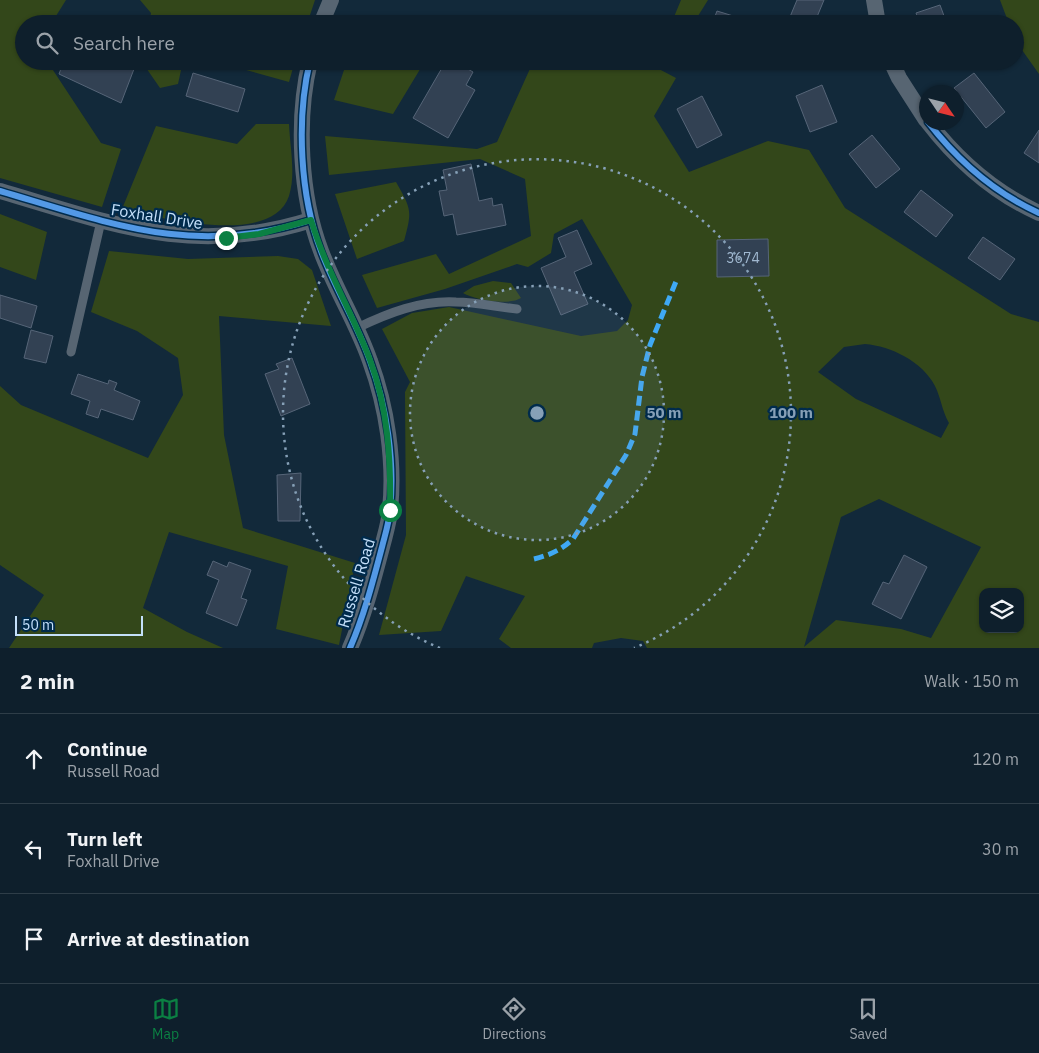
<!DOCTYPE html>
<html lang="en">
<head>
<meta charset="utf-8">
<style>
  body { margin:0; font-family:"IBM Plex Sans",sans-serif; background:#172734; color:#f1f3f6 }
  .controls { position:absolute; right:15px; bottom:15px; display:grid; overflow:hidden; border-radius:10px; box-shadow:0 1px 4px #0004 }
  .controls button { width:45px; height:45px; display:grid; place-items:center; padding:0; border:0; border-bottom:1px solid #2e3d48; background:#0e1f2c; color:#f1f3f6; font:25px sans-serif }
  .compass { position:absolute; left:919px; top:85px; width:45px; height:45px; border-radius:50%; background:#0e1f2c; box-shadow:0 1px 4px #0004; rotate:125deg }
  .scale { position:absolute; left:15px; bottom:12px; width:128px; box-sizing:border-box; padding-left:5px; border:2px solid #c4e0fa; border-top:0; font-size:14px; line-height:18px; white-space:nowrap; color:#c4e0fa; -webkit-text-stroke:4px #002b4c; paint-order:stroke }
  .stop { position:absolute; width:15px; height:15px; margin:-11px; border:4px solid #0b8043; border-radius:50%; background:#fff }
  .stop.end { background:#0b8043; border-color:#fff; box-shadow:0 1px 5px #0008 }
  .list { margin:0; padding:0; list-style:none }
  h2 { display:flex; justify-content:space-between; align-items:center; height:65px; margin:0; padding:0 20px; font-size:21px }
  h2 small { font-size:16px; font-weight:400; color:#9ba2a9 }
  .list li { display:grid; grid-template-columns:32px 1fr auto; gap:15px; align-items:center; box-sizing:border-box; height:90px; padding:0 20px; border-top:1px solid #2e3d48 }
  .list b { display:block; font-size:19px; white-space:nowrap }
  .list p { margin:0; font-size:16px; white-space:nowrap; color:#9ba2a9 }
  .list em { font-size:16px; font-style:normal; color:#9ba2a9 }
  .icon { flex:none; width:28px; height:28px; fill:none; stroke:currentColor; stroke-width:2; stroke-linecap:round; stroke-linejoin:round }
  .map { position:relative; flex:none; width:1039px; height:648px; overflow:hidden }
  .search { position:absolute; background:#0e1f2c; box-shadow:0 1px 4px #0004; left:15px; right:15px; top:15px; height:55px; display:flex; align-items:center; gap:12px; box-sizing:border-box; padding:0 18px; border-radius:28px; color:#9ba2a9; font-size:19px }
  .sheet { height:335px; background:#0e1f2c }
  nav { display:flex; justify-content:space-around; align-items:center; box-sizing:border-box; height:70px; border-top:1px solid #2e3d48; background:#0e1f2c; font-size:14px; color:#9ba2a9 }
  nav a { display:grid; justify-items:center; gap:2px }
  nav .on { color:#0b8043 }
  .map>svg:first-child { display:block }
  .green { fill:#33471a; fill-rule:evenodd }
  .building { fill:#324153; stroke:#566578 }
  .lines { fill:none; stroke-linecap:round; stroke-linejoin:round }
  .service { stroke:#576572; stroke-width:9 }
  .minor { stroke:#576572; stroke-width:16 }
  .quiet { stroke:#3fa9f5; stroke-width:5; stroke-dasharray:10 5; stroke-linecap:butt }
  .cycleway-casing { stroke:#002b4c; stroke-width:9 }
  .cycleway { stroke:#5399e6; stroke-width:6 }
  .route { stroke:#0b8043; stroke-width:6 }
  .ring { fill:none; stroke:#86a0b7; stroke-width:2.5; stroke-dasharray:2.5 5 }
  .labels { text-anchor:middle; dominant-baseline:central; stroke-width:4.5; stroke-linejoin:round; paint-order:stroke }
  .number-label { font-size:14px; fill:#a0b8d0 }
  .street-label { font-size:16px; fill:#c4e0fa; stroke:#002b4c }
  .centre { fill:#86a0b7; stroke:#002b4c; stroke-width:2.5 }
  .ring-label { font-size:15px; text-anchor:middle; font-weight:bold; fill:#86a0b7; stroke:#002b4c; stroke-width:4.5; stroke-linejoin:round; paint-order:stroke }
</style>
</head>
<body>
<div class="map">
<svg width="1039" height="648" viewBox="0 0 1039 648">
  <rect width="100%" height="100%" fill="#12293a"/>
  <!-- green -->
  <path class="green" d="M0,0H66L51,24H24V61H47L101,143L121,149L102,207L0,178Z
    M140,0H315L307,24H149L151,13Z
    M681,0H708L693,24H671Z
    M1000,0H1039V74L1015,40V24H1009Z
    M183,61L178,84L160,88L142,62Z
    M214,61H295L289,82Z
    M347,61H406L422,66L393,114L334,100Z
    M533,62L659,69L676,78L654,116L689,172L768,141L809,150L845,208L1011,314L1039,322V648H647L643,641L621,638L594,643L592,648H511L499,639L525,596L466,576L441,631L379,635L406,535L405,392L410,382L382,329L412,313L449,307L581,336L617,331L628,320L632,305L582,219L554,234L551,253L528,267L517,264L445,289L377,308L362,275L436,254L449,274L531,236L525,179L480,159L329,175L325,136L477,149L497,142ZM865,344C891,346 923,362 935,386C941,398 942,411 949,423L941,438L856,399L818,372L844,347ZM879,499L981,547L931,638L901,629L836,620L804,647L841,517ZM983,592H1020V629H983Z
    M256,124H289C290,147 296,174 289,196C272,247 160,218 122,209L156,126L237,144Z
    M396,182C412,210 412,211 404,241L357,259L335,194Z
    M0,214L47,232L36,280L0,267Z
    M109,251L188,259L278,256L298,259L312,270L331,326L219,316L224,435L243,528L355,563L339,645L276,629L288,566L169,532L143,608L187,632L223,648H9L44,595L0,565V386L21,405L148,458L183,395L178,358L137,331L91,312Z
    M493,281L511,283L521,298C508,306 475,300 463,293L474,286Z"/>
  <!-- building -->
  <path class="building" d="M797,0H824L814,24H787Z
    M940,5L947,24H920L916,13Z
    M717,11L743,19L741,24H712Z
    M64,61H115L134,69L121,103L59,74Z
    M446,61H454L473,72L466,85L475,90L448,138L413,118Z
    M193,73L245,89L238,112L186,96Z
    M974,73L1005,112L986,128L954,88Z
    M822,85L837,122L810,132L796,96Z
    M702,96L722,135L697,148L677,109Z
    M1039,130V163L1024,153Z
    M872,135L900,169L876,188L849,154Z
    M471,164L479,201L492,198L493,206L502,204L506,225L457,235L453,214L444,216L439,191L447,190L443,170Z
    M921,190L953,215L936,237L904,212Z
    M577,230L592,264L574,272L588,304L561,315L541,268L566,257L558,238Z
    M983,237L1015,259L1000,280L968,258Z
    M768,239L769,276L717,277V240Z
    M0,295L37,306L31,328L0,318Z
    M31,330L53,336L46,363L24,358Z
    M292,358L310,404L281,416L265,374L279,369L276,364Z
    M78,374L108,384L109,380L117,383L114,390L140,401L133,420L101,409L98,418L86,414L90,401L71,394Z
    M301,473L300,521H278L277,475Z
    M904,555L927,567L901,619L872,604L883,582L889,584Z
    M213,561L227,567L229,562L251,570L241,598L247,600L237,626L206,613L219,580L207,575Z"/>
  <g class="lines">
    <!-- service -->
    <path class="service" d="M357,328C388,313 421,300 456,302C476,302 497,307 517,309
      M71,352L101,221"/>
    <!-- minor -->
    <path class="minor" d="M874,0L878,24
      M321,24L331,0
      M310,61C296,119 300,196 321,251C335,289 357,323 370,361C387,407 395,462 390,510C389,523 385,535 382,547C373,581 364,616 350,648
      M891,61L899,78L926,120
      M928,122C958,161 995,193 1039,213
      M0,191C112,224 194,257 311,220"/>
    <!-- quiet -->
    <path class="quiet" d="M534,559C550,555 561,550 573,539L626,455L635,434L642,377L650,345L677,279"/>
    <defs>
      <path id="cycleway" d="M310,61C296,119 300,196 321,251C335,289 357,323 370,361C387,407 395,462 390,510C389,523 385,535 382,547C373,581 364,616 350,648
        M928,122C958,161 995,193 1039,213
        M0,191C112,224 194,257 311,220"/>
    </defs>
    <!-- cycleway casing -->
    <use href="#cycleway" class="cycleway-casing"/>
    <!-- cycleway -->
    <use href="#cycleway" class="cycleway"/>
  </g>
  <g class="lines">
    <!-- route -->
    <path class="route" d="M226,238L259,234L311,220C326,270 352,312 370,360C388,408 391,460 390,510"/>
  </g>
  <!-- distance rings -->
  <circle cx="537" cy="413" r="127" fill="#86a0b7" fill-opacity=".12"/>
  <g class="ring">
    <circle cx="537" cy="413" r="127"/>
    <path d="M440 648A254 254 0 1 1 634 648"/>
  </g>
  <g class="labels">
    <!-- number labels -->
    <g class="number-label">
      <text x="743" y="258">3674</text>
    </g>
    <!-- street labels -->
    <g class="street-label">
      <text transform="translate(157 216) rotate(9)">Foxhall Drive</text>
      <text transform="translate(356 583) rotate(-73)">Russell Road</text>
    </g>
  </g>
  <circle cx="537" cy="413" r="8" class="centre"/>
  <g class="ring-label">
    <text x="664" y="418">50 m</text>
    <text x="791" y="418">100 m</text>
  </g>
</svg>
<div class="controls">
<button><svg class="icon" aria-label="layers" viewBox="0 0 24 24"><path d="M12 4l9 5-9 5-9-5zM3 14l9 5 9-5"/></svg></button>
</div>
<svg class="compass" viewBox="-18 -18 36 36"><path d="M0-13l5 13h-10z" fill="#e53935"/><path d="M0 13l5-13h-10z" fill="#9ba2a9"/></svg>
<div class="scale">50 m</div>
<div class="stop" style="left:390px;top:510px"></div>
<div class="stop end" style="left:226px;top:238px"></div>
<div class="search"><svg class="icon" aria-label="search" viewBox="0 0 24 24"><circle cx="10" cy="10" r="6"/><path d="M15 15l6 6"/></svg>Search here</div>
</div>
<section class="sheet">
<h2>2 min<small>Walk · 150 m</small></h2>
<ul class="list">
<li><svg class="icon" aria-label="ahead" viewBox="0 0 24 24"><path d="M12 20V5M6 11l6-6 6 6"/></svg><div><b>Continue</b><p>Russell Road</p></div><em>120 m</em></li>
<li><svg class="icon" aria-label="left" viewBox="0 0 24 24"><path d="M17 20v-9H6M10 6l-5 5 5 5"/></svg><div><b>Turn left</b><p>Foxhall Drive</p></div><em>30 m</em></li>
<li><svg class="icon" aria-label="arrive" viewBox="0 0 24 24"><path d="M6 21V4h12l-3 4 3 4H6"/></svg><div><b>Arrive at destination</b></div></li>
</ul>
</section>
<nav>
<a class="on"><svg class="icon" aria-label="map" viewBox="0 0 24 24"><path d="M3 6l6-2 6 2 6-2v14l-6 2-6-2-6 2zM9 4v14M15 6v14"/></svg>Map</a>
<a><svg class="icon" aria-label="directions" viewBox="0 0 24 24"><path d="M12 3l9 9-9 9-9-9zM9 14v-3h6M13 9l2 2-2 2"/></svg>Directions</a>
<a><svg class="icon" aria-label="saved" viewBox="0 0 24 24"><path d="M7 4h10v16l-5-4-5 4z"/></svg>Saved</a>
</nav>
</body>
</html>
